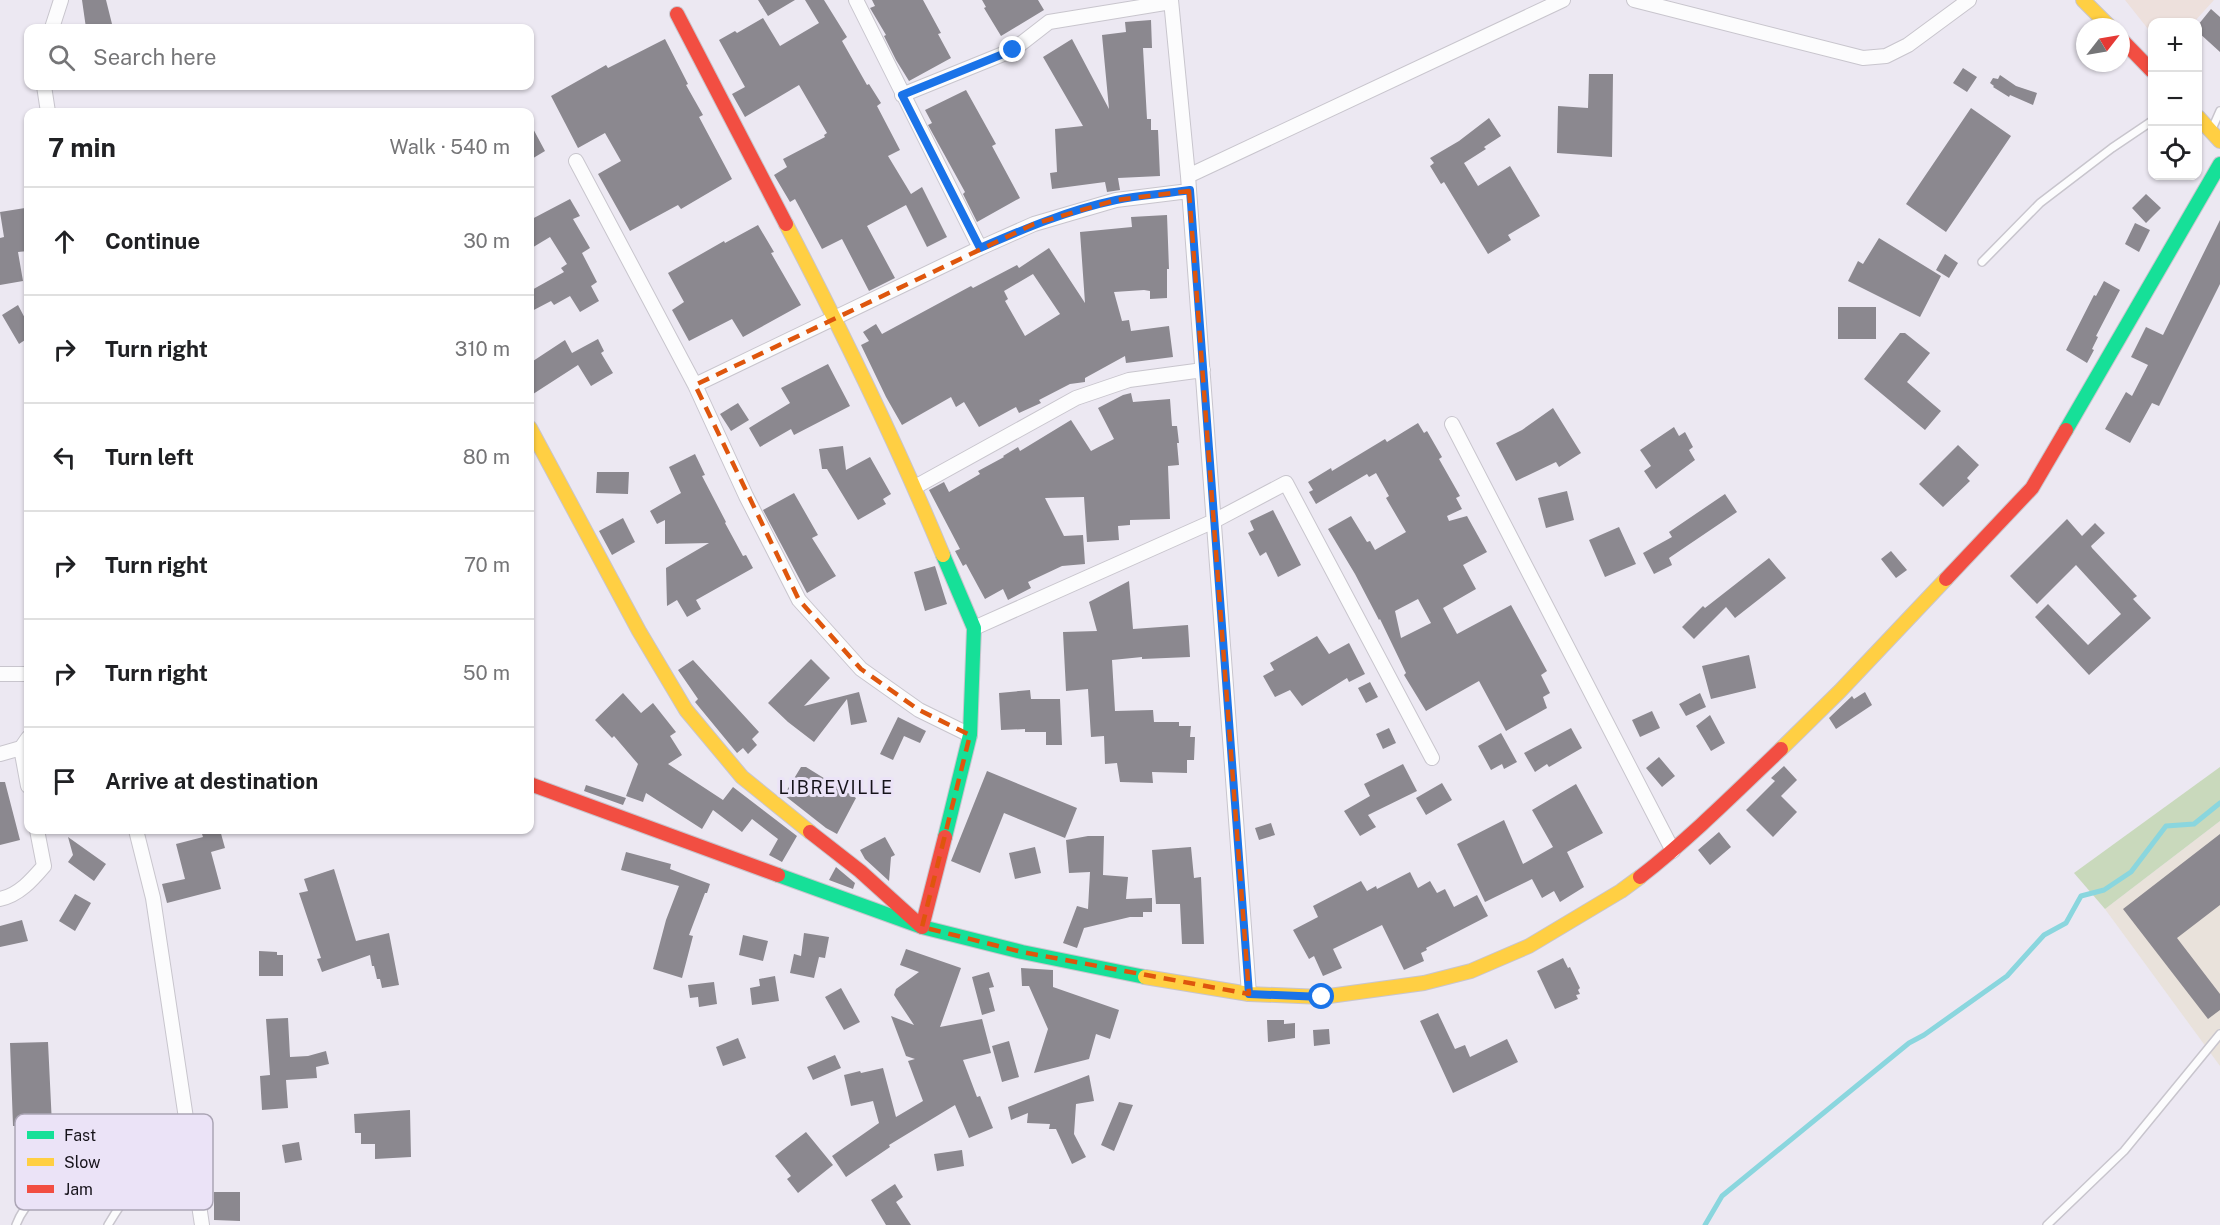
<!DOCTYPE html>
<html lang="en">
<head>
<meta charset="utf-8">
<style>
  body { margin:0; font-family:"Public Sans",sans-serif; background:#f6f6f6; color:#202124 }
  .controls { position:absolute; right:18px; top:18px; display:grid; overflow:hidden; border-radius:12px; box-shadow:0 2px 4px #0004 }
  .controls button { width:54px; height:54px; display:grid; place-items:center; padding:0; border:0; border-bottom:2px solid #e0e0e0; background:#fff; color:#202124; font:30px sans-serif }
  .compass { position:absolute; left:2076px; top:18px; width:54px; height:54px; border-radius:50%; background:#fff; box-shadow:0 2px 4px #0004; rotate:59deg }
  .stop { position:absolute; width:18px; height:18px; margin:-14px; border:4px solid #1a73e8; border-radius:50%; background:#fff }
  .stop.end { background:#1a73e8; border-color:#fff; box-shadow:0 2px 6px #0008 }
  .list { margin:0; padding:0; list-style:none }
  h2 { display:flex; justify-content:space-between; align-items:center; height:78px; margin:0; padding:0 24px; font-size:26px }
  h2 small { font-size:20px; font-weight:400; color:#757577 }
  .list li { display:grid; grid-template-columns:39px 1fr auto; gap:18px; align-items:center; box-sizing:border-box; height:108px; padding:0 24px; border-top:2px solid #e0e0e0 }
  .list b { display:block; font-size:22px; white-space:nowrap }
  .list em { font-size:20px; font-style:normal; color:#757577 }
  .icon { flex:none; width:33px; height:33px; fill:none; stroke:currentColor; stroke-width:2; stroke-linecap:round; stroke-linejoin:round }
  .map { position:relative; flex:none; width:2220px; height:1225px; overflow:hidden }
  .search { position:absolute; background:#fff; box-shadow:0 2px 4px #0004; left:24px; top:24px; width:510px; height:66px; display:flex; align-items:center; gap:15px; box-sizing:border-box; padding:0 21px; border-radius:12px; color:#757577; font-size:22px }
  .panel { position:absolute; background:#fff; box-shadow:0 2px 4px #0004; left:24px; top:108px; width:510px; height:726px; border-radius:12px }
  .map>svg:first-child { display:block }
  .industrial { fill:#e9e2db }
  .medical { fill:#ede0dc }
  .green { fill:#c9d9bc }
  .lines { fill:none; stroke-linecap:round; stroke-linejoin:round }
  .stream { stroke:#8ad6de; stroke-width:5 }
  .building { fill:#8b888f; fill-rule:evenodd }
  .lane-casing { stroke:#c8c5cd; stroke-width:10 }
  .street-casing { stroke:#c8c5cd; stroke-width:16 }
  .fast-casing { stroke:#c8c5cd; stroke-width:16 }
  .slow-casing { stroke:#c8c5cd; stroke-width:16 }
  .jam-casing { stroke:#c8c5cd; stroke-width:16 }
  .lane { stroke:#fcfcfd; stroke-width:7 }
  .street { stroke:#fcfcfd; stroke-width:14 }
  .fast { stroke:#16e098; stroke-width:14 }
  .slow { stroke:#ffcf43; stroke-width:14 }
  .jam { stroke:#f24e42; stroke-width:14 }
  .route { stroke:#1a73e8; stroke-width:8 }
  .marked { fill:none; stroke:#de560d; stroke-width:4.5; stroke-dasharray:12 8; stroke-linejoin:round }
  .labels { text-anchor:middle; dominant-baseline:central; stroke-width:6; stroke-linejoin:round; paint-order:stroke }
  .quarter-label { font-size:18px; letter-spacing:1.5px; fill:#16131a; stroke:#ebe3f7 }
  .key { fill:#ebe3f7; stroke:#aba5b5; stroke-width:1.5 }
  .key-label { font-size:16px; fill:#16131a }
</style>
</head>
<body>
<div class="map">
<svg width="2220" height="1225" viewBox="0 0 2220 1225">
  <rect width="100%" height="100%" fill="#ece8f2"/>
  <!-- industrial -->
  <path class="industrial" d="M2220,821V1066L2105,909Z"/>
  <!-- medical -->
  <path class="medical" d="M2125,0H2214L2194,22H2152V34Z"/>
  <!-- green -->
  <path class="green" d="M2220,767V821L2105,909L2074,873Z"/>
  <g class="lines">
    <!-- stream -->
    <path class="stream" d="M1705,1225L1722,1196L1909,1043L1924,1035L2007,976L2044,935L2066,923L2081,896L2104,890L2131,872L2166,826L2194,824L2220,803"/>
  </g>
  <!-- building -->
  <path class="building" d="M82,0H106L113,28H86Z
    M758,0H795L768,16Z
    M805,0H824L847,37L842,41L867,85L869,84L881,103L877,106L900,150L888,156L911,194L922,187L947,237L927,247L906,205L867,226L895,278L869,291L842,239L822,249L795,199L790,202L774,175L787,167L783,159L825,137L824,135L827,133L799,85L745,117L732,94L745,87L719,40L735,31L737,33L763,18L780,46L819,23Z
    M872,0H923L941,33L938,34L951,58L909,81L896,60L884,36L886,35L870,8L875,6Z
    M982,0H1038L1044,10L1001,36L984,8L986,7Z
    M2211,9L2220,17V52L2198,32V25Z
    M1151,20L1152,48H1143L1147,119H1151V130H1158L1160,176L1118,178L1120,190L1107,192L1105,182L1052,189L1050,173L1057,172L1055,129L1083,126L1043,57L1072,39L1109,109L1102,35L1126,32L1125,22Z
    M665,39L688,84L686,85L703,115L699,117L732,179L681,209L678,205L630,231L598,174L621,161L605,133L578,148L551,96L606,65L608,68Z
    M1963,68L1977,77L1967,92L1953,83Z
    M1589,74H1613L1612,157L1557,153L1558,106L1588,108Z
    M2000,75L2016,86L2037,93L2033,105L2010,95L2009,97L1993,87L1994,86L1990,83L1993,78L1998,79Z
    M966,90L996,144L992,146L1020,198L977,222L963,194L965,192L928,125L932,123L925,110Z
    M1971,108L2011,136L1946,232L1906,204Z
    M1489,118L1501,136L1484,147L1486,149L1464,163L1478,186L1510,166L1540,216L1508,235L1511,240L1488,254L1444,182L1441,184L1430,166L1434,163L1430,158L1459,141Z
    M530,123L545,151L530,160Z
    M2146,194L2161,208L2146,223L2132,208Z
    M570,199L580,216L573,219L590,248L582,253L597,282L591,286L599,301L580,312L570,296L554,305L551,301L530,312V291L564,272L561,268L567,264L550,237L530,249V220Z
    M25,208L28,228V251L18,252L23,281L0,285V238L4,237L0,212Z
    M1167,215L1169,269H1167V298L1150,299V291L1144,290L1114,292L1122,321L1129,320L1131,331L1169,326L1173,357L1126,363L1125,356L1085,378V382L1070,384L1039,400L1041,403L1019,413L1016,407L979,427L964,402L956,407L951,397L902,425L886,397L861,345L869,341L863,332L876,324L882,334L971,286L973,288L1017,265L1019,268L1049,248L1085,303L1080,232L1132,227L1131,217ZM1033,274L1060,314L1025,336L1005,301L1008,299L1004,291Z
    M2220,220V284L2159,406L2152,403L2130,443L2105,429L2126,392L2132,396L2148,365L2131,357L2146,327L2163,335Z
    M2135,223L2150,230L2139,252L2125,244Z
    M758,225L774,252L771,253L801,305L743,337L732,319L689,341L672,310L684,302L668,273L724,241L725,243Z
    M1879,238L1941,276L1920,317L1848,281L1858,261L1863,264Z
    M1945,254L1958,263L1949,278L1936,270Z
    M2104,281L2120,290L2096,336L2098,337L2092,349L2094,350L2087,363L2066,350L2094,295L2096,296Z
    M18,305L28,324V338L19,344L2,315Z
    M1838,307H1876V339H1838Z
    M1900,333H1905L1930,353L1907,382L1941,411L1925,430L1864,379Z
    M598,339L604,351L601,353L613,373L591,386L578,365L530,396V363L565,340L572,353Z
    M828,364L850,406L794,435L791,429L760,447L749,428L790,403L781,388Z
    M1131,393L1133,402L1170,399L1172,426H1177L1179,443H1177L1179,465L1168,466L1170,519L1130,520V525L1118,526L1119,540L1087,542L1084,497L1045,498L1064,536L1083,535L1085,564L1062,566L1028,582L1031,588L1008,600L1003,589L985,599L966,564L963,566L955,551L960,549L929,490L944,482L949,492L980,474L978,471L1004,457L1003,456L1018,447L1020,451L1071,420L1091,451L1114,439L1098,408L1123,395Z
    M738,403L749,420L731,431L720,414Z
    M1553,408L1581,453L1559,467L1556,462L1516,481L1496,443L1522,430Z
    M1418,423L1424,433L1427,431L1442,457L1439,459L1460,496L1456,498L1462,509L1447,516L1449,521L1467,516L1487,552L1463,565L1476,589L1443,608L1457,634L1511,605L1547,671L1541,675L1550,693L1543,697L1547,708L1506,731L1479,681L1426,711L1404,675L1406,673L1380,619L1379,620L1355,574L1328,529L1351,516L1367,542L1370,541L1375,550L1406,532L1386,498L1389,496L1376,473L1369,477L1367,474L1316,504L1309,492L1313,490L1308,482L1331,468L1332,471L1385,439L1387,442ZM1418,599L1431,623L1401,638L1395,611Z
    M1674,427L1679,436L1685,432L1693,447L1689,450L1695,460L1656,489L1644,471L1651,466L1640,450Z
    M1958,445L1979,465L1967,478L1970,481L1943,507L1919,484Z
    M843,446L846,470L870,457L891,494L883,499L886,504L858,520L827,469H822L819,449Z
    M695,454L705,475L702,476L726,522L725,523L743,556L746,555L753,568L696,600L701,609L687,617L677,600L667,606L666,568L709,543L665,544V520L657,524L650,511L681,493L669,467Z
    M597,472H629L628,494L596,493Z
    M1567,491L1574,520L1546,528L1538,498Z
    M794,493L818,535L812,538L836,576L807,593L763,510Z
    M1725,494L1737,512L1669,558L1672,565L1654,574L1643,553L1672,537L1669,532Z
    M1273,510L1301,565L1278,577L1266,552L1260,556L1248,533L1254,530L1250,521Z
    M623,518L635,542L612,555L599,531Z
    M2067,519L2082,536L2095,523L2105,533L2091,546L2092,548L2137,596L2133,599L2151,618L2089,675L2035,617L2048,604L2088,645L2121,614L2076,565L2037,604L2010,576Z
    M1619,527L1636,564L1605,577L1589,540Z
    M1891,551L1907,570L1896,578L1881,559Z
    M1769,558L1786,578L1735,618L1726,607L1694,639L1682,627L1703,606L1705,608Z
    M935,566L947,604L925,611L914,572Z
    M1129,581L1133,629L1188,625L1190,657L1142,659V657L1112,660L1115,711L1153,710L1154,722H1179V726H1191L1190,737H1195L1194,760H1187V773L1152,772L1153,783L1120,782L1117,763L1105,764L1104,736L1091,737L1088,689L1066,691L1063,632L1097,631L1089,602Z
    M1317,636L1329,654L1349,643L1365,674L1349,682L1347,678L1302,706L1290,690L1275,697L1263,676L1274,670L1270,663Z
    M1749,655L1756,688L1711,699L1702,666Z
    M811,659L830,678L804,706L859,692L867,722L851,725L847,699L814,742L788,722L768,703Z
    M693,660L759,732L752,739L757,745L748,754L743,748L737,753L695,702L698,699L678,670Z
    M1370,682L1378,697L1366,703L1358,688Z
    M1030,690L1031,699H1060L1062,745H1046V732H1025V729L1001,730L999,693Z
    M1865,692L1872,705L1836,729L1829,718L1852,696L1854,699Z
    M623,693L641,713L653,703L676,732L670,736L682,755L668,764L723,800L733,787L797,836L782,862L769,855L778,839L752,819L742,832L713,810L702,829L646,793L643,802L626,796L638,764L614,736L612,738L595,720Z
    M1700,693L1706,707L1686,716L1679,704Z
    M1652,711L1660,728L1640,737L1632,720Z
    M1710,715L1725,743L1711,751L1696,726Z
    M898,717L926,731L920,743L904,736L893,760L880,754Z
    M1389,728L1396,743L1383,749L1376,734Z
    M1571,728L1582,748L1549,767L1547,764L1535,772L1524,753Z
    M1501,733L1517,762L1504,769L1502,764L1491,770L1478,746Z
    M1659,757L1675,776L1662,787L1646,768Z
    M1403,764L1417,791L1368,815L1376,827L1360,836L1344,811L1370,796L1364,784Z
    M1784,766L1797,780L1781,796L1797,812L1773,837L1746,810L1775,781L1771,778Z
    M801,767H806L856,798L837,834L826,828L784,795Z
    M987,771L1077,808L1065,838L1004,813L980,873L951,861Z
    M0,782H5L20,840L0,845Z
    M1442,783L1452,800L1426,815L1416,798Z
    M1576,784L1603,833L1567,852L1584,887L1560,902L1554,891L1542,898L1532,879L1485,902L1457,844L1504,820L1523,864L1553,847L1532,810Z
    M586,785L626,798L623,805L584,791Z
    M1271,823L1275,835L1259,840L1255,828Z
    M220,830L225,848L211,852L221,889L167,903L162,884L185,879L176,844L203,837L202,834Z
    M1719,832L1731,847L1710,865L1698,850Z
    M2220,834V905L2177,938L2220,994V1010L2208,1019L2123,909Z
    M1088,836H1104L1103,875L1128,877L1126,899L1152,898V912H1143V917H1130L1084,928L1077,948L1063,943L1077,906L1088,909L1090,872L1069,873L1066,840Z
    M68,837L106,864L94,881L68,862L73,855Z
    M885,837L895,855L891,857L889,881L865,859L860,850Z
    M1035,847L1041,873L1015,879L1009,853Z
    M1191,847L1194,878L1201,877L1204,944H1182L1180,904H1156L1152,850Z
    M626,852L671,864L670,869L710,884L707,893H705L689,935L693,936L682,978L653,969L666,920L679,886L621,870Z
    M836,867L855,883L853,889L829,880Z
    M334,869L356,941L389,933L399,985L382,988L380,979H377L374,966H372L370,955L322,972L317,959L321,958L299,893L308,891L304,879Z
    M1410,872L1418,888L1430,881L1437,893L1445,889L1454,907L1477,895L1488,916L1426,948L1427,950L1421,953L1424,961L1404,970L1382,925L1333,949L1342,968L1323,976L1314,956L1309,959L1293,930L1318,917L1313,906L1361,881L1367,891L1376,886L1377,889Z
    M75,894L91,903L75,931L59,921Z
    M22,920L28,941L0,947V926Z
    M804,933L829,937L825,958L819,957L814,978L790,973L794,954L801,956Z
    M743,935L768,941L763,961L739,955Z
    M906,949L961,968L940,1027L982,1019L991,1053L963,1060L977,1097L980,1096L993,1128L969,1138L955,1105L889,1145L890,1147L846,1177L832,1156L879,1123L873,1101L851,1106L844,1075L860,1071L861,1073L883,1068L896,1117L923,1101L908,1061L915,1059L906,1056L891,1016L914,1025L894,995L896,989L919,972L900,965Z
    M259,951L277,952V955H283V976H259Z
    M1563,958L1568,968L1570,967L1580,988L1578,990L1580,994L1576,995L1578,999L1555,1009L1537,971Z
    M1021,968L1053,970V987L1119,1010L1110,1039L1096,1034L1089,1059L1034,1073L1048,1029L1029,986H1022Z
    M989,972L994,987L989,988L995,1011L982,1015L972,977Z
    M775,976L779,1001L752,1005L750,988L760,986L759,979Z
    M714,982L717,1004L699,1007L698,997L690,998L688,985Z
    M841,988L860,1022L844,1030L825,997Z
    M1438,1013L1455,1049L1465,1045L1470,1057L1507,1039L1518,1062L1453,1093L1420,1021Z
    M288,1018L290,1057L308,1056L326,1051L329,1064L316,1067L317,1078L286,1080L288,1108L262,1110L260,1076L270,1075L266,1019Z
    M1267,1020H1284V1024L1295,1023V1038L1268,1042Z
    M1329,1029L1330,1044L1314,1046L1313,1030Z
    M738,1038L746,1058L723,1066L716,1047Z
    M1009,1041L1019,1077L1002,1082L992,1046Z
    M48,1042L52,1125L13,1126L10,1043Z
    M835,1055L841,1068L813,1080L807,1067Z
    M1089,1075L1094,1101L1076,1104L1074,1134L1086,1157L1072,1164L1056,1129H1049L1050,1124L1027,1123L1028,1113L1011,1120L1008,1107Z
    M1119,1102L1133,1105L1114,1151L1101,1145Z
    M410,1110L411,1157L375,1159V1144H361V1133H355L354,1114Z
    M806,1132L833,1165L798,1193L787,1179L791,1176L775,1156Z
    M299,1142L302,1160L285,1163L282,1145Z
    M962,1150L964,1166L937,1171L934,1154Z
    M895,1184L903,1197L896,1202L911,1225H886L871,1200Z
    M214,1192H240V1221L214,1220Z"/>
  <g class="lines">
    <defs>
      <path id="lane" d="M2212,129L2220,111
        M1982,262L2040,203L2112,148L2152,121
        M16,1225C37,1171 99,1175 147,1175
        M108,1225C117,1210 133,1184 147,1175C159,1167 180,1167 194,1165
        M2047,1225L2124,1151L2220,1034"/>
      <path id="street" d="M856,0L980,248
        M1171,0L1188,176L1249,994
        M1634,0L1863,58L1886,56L1908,45L1969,0
        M52,28L61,0
        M44,86L48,112
        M902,95L1013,50L1049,22L1171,2
        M576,161L695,385L746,496L799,600L861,669L919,710L970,735
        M1188,176L1563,0
        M695,385L980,248L1034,224L1116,200L1189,191
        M1452,424L1673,851
        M915,487L1076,398L1129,380L1203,370
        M974,628L1214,521L1286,483L1432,758
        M0,674H28
        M21,748L28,786
        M0,754L21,748L28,738
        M136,830L153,898L202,1225
        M0,899C19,895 32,880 44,866L37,830"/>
      <path id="fast" d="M2066,430L2220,164
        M943,555L974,628L970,735L945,837
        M778,875L922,927L1022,952L1145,977"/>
      <path id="slow" d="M2083,0L2110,27
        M2198,117L2220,141
        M786,224C843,333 896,442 943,555
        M530,428L639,631L686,710L742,777L810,832
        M1781,749L1840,691L1946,579
        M1145,977L1249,994L1322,997L1424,983L1471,971L1529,946L1621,891L1640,877"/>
      <path id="jam" d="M677,14L786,224
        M2121,39L2152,71
        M1946,579L2032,488L2066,430
        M530,784L778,875
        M810,832L860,871L922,927L945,837
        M1640,877C1690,838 1735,793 1781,749"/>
    </defs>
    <!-- lane casing -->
    <use href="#lane" class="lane-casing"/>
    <!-- street casing -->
    <use href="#street" class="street-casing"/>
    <!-- fast casing -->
    <use href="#fast" class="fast-casing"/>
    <!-- slow casing -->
    <use href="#slow" class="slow-casing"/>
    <!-- jam casing -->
    <use href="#jam" class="jam-casing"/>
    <!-- lane -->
    <use href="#lane" class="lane"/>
    <!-- street -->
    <use href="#street" class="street"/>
    <!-- fast -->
    <use href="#fast" class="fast"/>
    <!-- slow -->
    <use href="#slow" class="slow"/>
    <!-- jam -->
    <use href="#jam" class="jam"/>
  </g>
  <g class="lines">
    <!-- route -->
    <path class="route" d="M1013,50L902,95L980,248C1024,229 1068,210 1116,200C1140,195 1165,194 1190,190L1249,994L1322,997"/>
  </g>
  <!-- marked area -->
  <path class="marked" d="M1189,191L1249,994L1022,952L922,927L970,735L919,710L861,669L799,600L695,385L1034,224L1116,200Z"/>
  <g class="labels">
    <!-- quarter labels -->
    <g class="quarter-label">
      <text x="836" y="787">LIBREVILLE</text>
    </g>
  </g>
  <!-- legend -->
  <rect x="15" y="1114" width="198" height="96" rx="9" class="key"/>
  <rect x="27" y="1131" width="27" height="8" fill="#16e098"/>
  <rect x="27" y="1158" width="27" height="8" fill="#ffcf43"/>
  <rect x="27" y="1185" width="27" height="8" fill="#f24e42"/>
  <g class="key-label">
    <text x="64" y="1141">Fast</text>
    <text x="64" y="1168">Slow</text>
    <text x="64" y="1195">Jam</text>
  </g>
</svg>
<div class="controls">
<button>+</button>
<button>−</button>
<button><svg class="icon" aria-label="locate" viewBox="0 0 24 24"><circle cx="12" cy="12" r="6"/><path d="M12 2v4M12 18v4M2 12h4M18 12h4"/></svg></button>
</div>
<svg class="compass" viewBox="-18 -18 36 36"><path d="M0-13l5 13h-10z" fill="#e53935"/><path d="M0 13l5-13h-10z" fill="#757577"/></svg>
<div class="stop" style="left:1322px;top:997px"></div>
<div class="stop end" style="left:1013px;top:50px"></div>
<div class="search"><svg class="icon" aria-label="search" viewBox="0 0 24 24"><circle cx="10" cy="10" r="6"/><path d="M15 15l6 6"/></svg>Search here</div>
<section class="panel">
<h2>7 min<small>Walk · 540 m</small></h2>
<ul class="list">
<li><svg class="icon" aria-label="ahead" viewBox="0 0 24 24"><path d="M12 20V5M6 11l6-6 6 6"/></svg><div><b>Continue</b></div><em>30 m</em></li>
<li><svg class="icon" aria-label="right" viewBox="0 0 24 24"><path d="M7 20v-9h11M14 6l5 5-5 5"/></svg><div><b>Turn right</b></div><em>310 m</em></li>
<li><svg class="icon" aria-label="left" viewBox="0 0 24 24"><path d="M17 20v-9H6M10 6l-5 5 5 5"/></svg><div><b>Turn left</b></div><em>80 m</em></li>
<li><svg class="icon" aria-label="right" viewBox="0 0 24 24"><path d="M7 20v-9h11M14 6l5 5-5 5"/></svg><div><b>Turn right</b></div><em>70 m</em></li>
<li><svg class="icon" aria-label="right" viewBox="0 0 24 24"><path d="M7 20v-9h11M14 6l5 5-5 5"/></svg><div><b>Turn right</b></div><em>50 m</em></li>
<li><svg class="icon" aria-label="arrive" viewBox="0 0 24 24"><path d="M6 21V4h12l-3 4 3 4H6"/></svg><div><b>Arrive at destination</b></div></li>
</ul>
</section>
</div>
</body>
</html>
